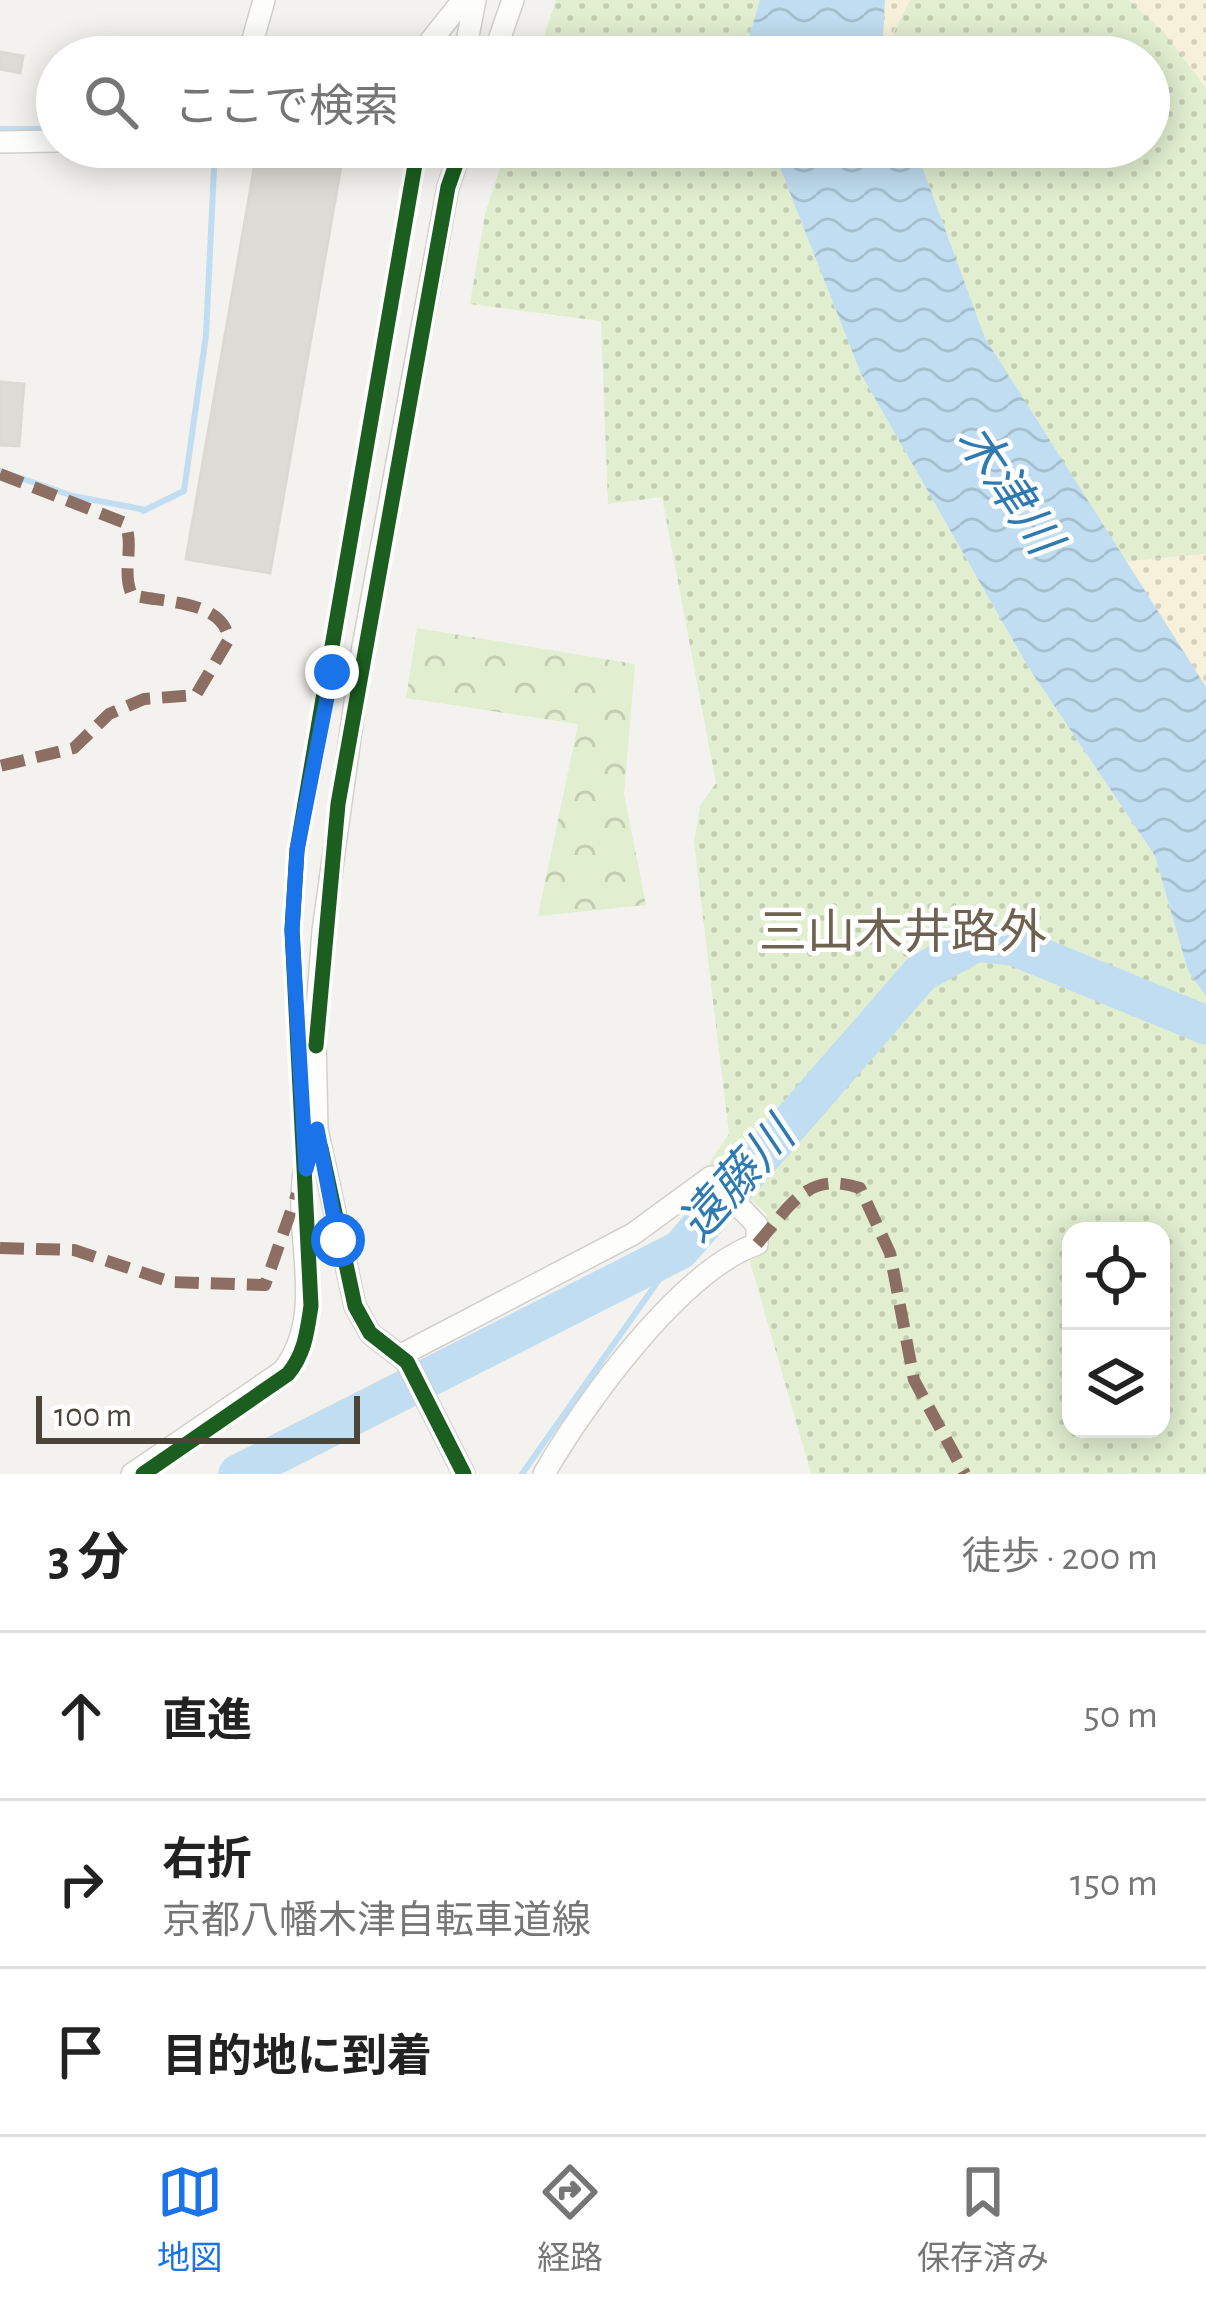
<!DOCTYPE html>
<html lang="ja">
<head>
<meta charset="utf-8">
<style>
  body { margin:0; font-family:"Alegreya Sans","Noto Sans JP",sans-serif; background:#f6f6f6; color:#222 }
  .controls { position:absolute; right:36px; bottom:36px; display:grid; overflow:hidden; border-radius:24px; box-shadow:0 6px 30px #0003 }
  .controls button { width:108px; height:108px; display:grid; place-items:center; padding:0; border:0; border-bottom:3px solid #e0e0e0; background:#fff; color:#222; font:60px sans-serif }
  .scale { position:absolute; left:36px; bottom:30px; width:324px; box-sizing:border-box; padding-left:12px; border:6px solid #4b4439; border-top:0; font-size:33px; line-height:42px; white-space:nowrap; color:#4b4439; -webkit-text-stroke:9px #fff; paint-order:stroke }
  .stop { position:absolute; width:36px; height:36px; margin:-27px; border:9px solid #1a73e8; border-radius:50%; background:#fff }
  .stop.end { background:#1a73e8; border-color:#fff; box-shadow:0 3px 12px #0008 }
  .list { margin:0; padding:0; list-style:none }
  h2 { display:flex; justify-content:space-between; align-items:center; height:156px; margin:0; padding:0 48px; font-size:51px }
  h2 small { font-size:39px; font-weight:400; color:#767676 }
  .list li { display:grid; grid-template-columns:78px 1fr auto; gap:36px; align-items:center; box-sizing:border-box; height:168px; padding:0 48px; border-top:3px solid #e0e0e0 }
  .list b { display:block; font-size:45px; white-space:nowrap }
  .list p { margin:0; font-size:39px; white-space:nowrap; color:#767676 }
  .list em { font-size:39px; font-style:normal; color:#767676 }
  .icon { flex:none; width:66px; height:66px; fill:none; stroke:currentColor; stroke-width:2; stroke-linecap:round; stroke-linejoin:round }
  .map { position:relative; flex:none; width:1206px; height:1474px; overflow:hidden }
  .search { position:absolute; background:#fff; box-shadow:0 6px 30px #0003; left:36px; right:36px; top:36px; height:132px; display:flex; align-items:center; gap:30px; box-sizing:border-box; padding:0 42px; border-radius:66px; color:#767676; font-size:45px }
  .sheet { height:660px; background:#fff }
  nav { display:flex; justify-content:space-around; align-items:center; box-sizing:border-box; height:168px; border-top:3px solid #e0e0e0; background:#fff; font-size:33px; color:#767676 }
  nav a { display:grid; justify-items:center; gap:6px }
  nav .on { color:#1a73e8 }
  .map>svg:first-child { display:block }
  .grass { fill:url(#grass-dots); fill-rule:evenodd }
  .forest { fill:url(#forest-crowns) }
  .sand { fill:url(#sand-dots) }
  .water { fill:url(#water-waves) }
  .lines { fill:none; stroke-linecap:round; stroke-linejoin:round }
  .stream { stroke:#c0ddf1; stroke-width:6 }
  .river { stroke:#c0ddf1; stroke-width:39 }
  .building { fill:#dedbd6; stroke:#dcd9d4; stroke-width:3 }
  .minor-casing { stroke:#d2d0cb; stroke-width:24 }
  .minor { stroke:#fdfdfc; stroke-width:21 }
  .quiet { stroke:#8d6e63; stroke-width:12; stroke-dasharray:24 12; stroke-linecap:butt }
  .cycleway-casing { stroke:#fff; stroke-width:22 }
  .cycleway { stroke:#1b5e20; stroke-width:15 }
  .route { stroke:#1a73e8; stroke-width:15 }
  .labels { text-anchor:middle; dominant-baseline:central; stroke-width:9; stroke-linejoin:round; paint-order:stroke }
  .water-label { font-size:48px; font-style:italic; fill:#2e7ab2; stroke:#fff }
  .neighbourhood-label { font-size:48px; fill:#6e6250; stroke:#fff }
</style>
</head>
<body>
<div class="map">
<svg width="1206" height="1474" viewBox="0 0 1206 1474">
  <defs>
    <pattern id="grass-dots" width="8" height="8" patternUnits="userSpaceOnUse" patternTransform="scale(3)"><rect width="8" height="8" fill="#e1eecf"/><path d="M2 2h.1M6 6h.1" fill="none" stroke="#c3cdb2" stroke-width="1.8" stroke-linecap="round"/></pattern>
    <pattern id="forest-crowns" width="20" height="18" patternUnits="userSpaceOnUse" patternTransform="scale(3)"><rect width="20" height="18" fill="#e1eecf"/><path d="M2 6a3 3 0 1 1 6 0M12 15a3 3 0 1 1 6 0" fill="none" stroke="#c3cdb2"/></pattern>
    <pattern id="sand-dots" width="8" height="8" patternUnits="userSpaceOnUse" patternTransform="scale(3)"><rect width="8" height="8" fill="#f7f0da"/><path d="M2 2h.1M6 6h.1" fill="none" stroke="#d5cfbc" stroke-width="1.8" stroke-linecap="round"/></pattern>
    <pattern id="water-waves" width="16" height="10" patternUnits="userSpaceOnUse" patternTransform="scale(3)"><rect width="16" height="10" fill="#c0ddf1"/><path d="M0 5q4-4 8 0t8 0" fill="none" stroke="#a6bfcf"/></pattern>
  </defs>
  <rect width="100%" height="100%" fill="#f4f2ee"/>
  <!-- grass -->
  <path class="grass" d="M556,0H760L743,57H537Z
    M910,0H1129L1164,32L1206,88V554L1122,562L985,338L915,147H1149V57H882Z
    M507,147H772L861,374L1027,665L1155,856L1188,971L1206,996V1474H811L750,1261L764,1252L767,1214L709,1163L729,1134L694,842L700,806L716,783L662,497L608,504L601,321L470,304L485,214ZM1071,1231H1161V1429H1071Z"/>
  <!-- forest -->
  <path class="forest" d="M417,628L635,664L624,794L646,905L538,916L578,724L406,698Z"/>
  <!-- sand -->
  <path class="sand" d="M885,0H910L881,55Z
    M1129,0H1206V88L1164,32Z
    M1206,554V687L1122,562Z"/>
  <!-- water -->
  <path class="water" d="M760,0H885L882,57H743Z
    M772,147H915L985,338L1206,687V996L1188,971L1155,856L1027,665L861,374Z"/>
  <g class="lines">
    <!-- stream -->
    <path class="stream" d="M0,129H57
      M0,471L73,496L146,510
      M143,511L184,491L206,335L215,147
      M522,1474L680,1250"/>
    <!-- river -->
    <path class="river" d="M238,1474L680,1250L921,973L977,942L1013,946L1206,1025"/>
  </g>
  <!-- building -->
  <path class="building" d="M0,52L23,56L20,73L0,69Z
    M257,152L341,166L270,573L186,559Z
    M0,382L24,384L19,446L0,445Z"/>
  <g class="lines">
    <defs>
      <path id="minor" d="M248,57L264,0
        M418,57L463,0
        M464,57L475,0
        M493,57L513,0
        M0,142L57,141
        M462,147L448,187L362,652L323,931L315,1037L317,1129L355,1306L370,1333L407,1362L464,1474
        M401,1355L633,1234L711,1177L757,1225V1244C680,1271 584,1404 544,1474
        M132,1474L283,1371C326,1315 296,1245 303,1180C304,1166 311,1150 315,1135"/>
    </defs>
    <!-- minor casing -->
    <use href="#minor" class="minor-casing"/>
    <!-- minor -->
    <use href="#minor" class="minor"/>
    <!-- quiet -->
    <path class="quiet" d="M0,474L125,523C135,547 121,571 132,595C165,603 222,600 229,639L196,695L144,699L109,714L74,748L0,766
      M757,1244C790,1207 806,1170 860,1188L890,1253L914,1380L965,1474
      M0,1248L74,1250L171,1282L265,1285L297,1194"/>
    <defs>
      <path id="cycleway" d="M316,1046L338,804L448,187L462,147
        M321,1148L355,1306L370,1333L407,1362L464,1474
        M143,1474L288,1374C305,1353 307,1332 311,1306L292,930L297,850L418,147"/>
    </defs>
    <!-- cycleway casing -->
    <use href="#cycleway" class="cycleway-casing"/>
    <!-- cycleway -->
    <use href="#cycleway" class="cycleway"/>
  </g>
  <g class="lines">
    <!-- route -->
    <path class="route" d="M332,672L297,850L292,930L306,1169L317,1129L338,1240"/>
  </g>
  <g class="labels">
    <!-- water labels -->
    <g class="water-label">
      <text transform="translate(1007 490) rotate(56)">木津川</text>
      <text transform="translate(738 1181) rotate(-48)">遠藤川</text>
    </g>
    <!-- neighbourhood labels -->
    <g class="neighbourhood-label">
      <text x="903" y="934">三山木井路外</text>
    </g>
  </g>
</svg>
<div class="controls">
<button><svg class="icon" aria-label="locate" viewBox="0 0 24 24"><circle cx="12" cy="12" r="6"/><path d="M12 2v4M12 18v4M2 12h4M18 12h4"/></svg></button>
<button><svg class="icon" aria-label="layers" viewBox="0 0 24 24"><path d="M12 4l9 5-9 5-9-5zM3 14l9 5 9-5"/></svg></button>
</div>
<div class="scale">100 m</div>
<div class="stop" style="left:338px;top:1240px"></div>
<div class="stop end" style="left:332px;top:672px"></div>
<div class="search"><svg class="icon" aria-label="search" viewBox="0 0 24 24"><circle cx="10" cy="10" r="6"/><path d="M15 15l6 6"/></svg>ここで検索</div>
</div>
<section class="sheet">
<h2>3 分<small>徒歩 · 200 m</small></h2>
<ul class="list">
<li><svg class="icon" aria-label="ahead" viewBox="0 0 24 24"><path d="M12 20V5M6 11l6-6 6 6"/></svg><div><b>直進</b></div><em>50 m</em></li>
<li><svg class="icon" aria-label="right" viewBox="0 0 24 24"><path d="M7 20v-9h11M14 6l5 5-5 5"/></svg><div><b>右折</b><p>京都八幡木津自転車道線</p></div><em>150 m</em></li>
<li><svg class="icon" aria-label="arrive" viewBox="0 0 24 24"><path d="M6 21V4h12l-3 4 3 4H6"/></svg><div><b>目的地に到着</b></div></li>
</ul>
</section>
<nav>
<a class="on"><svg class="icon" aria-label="map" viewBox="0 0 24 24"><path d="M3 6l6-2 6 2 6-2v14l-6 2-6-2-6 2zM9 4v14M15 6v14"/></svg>地図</a>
<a><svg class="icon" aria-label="directions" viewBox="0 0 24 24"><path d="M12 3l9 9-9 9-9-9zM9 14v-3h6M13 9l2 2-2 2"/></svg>経路</a>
<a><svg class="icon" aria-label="saved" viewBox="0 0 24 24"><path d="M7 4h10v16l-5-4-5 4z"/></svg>保存済み</a>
</nav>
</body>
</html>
